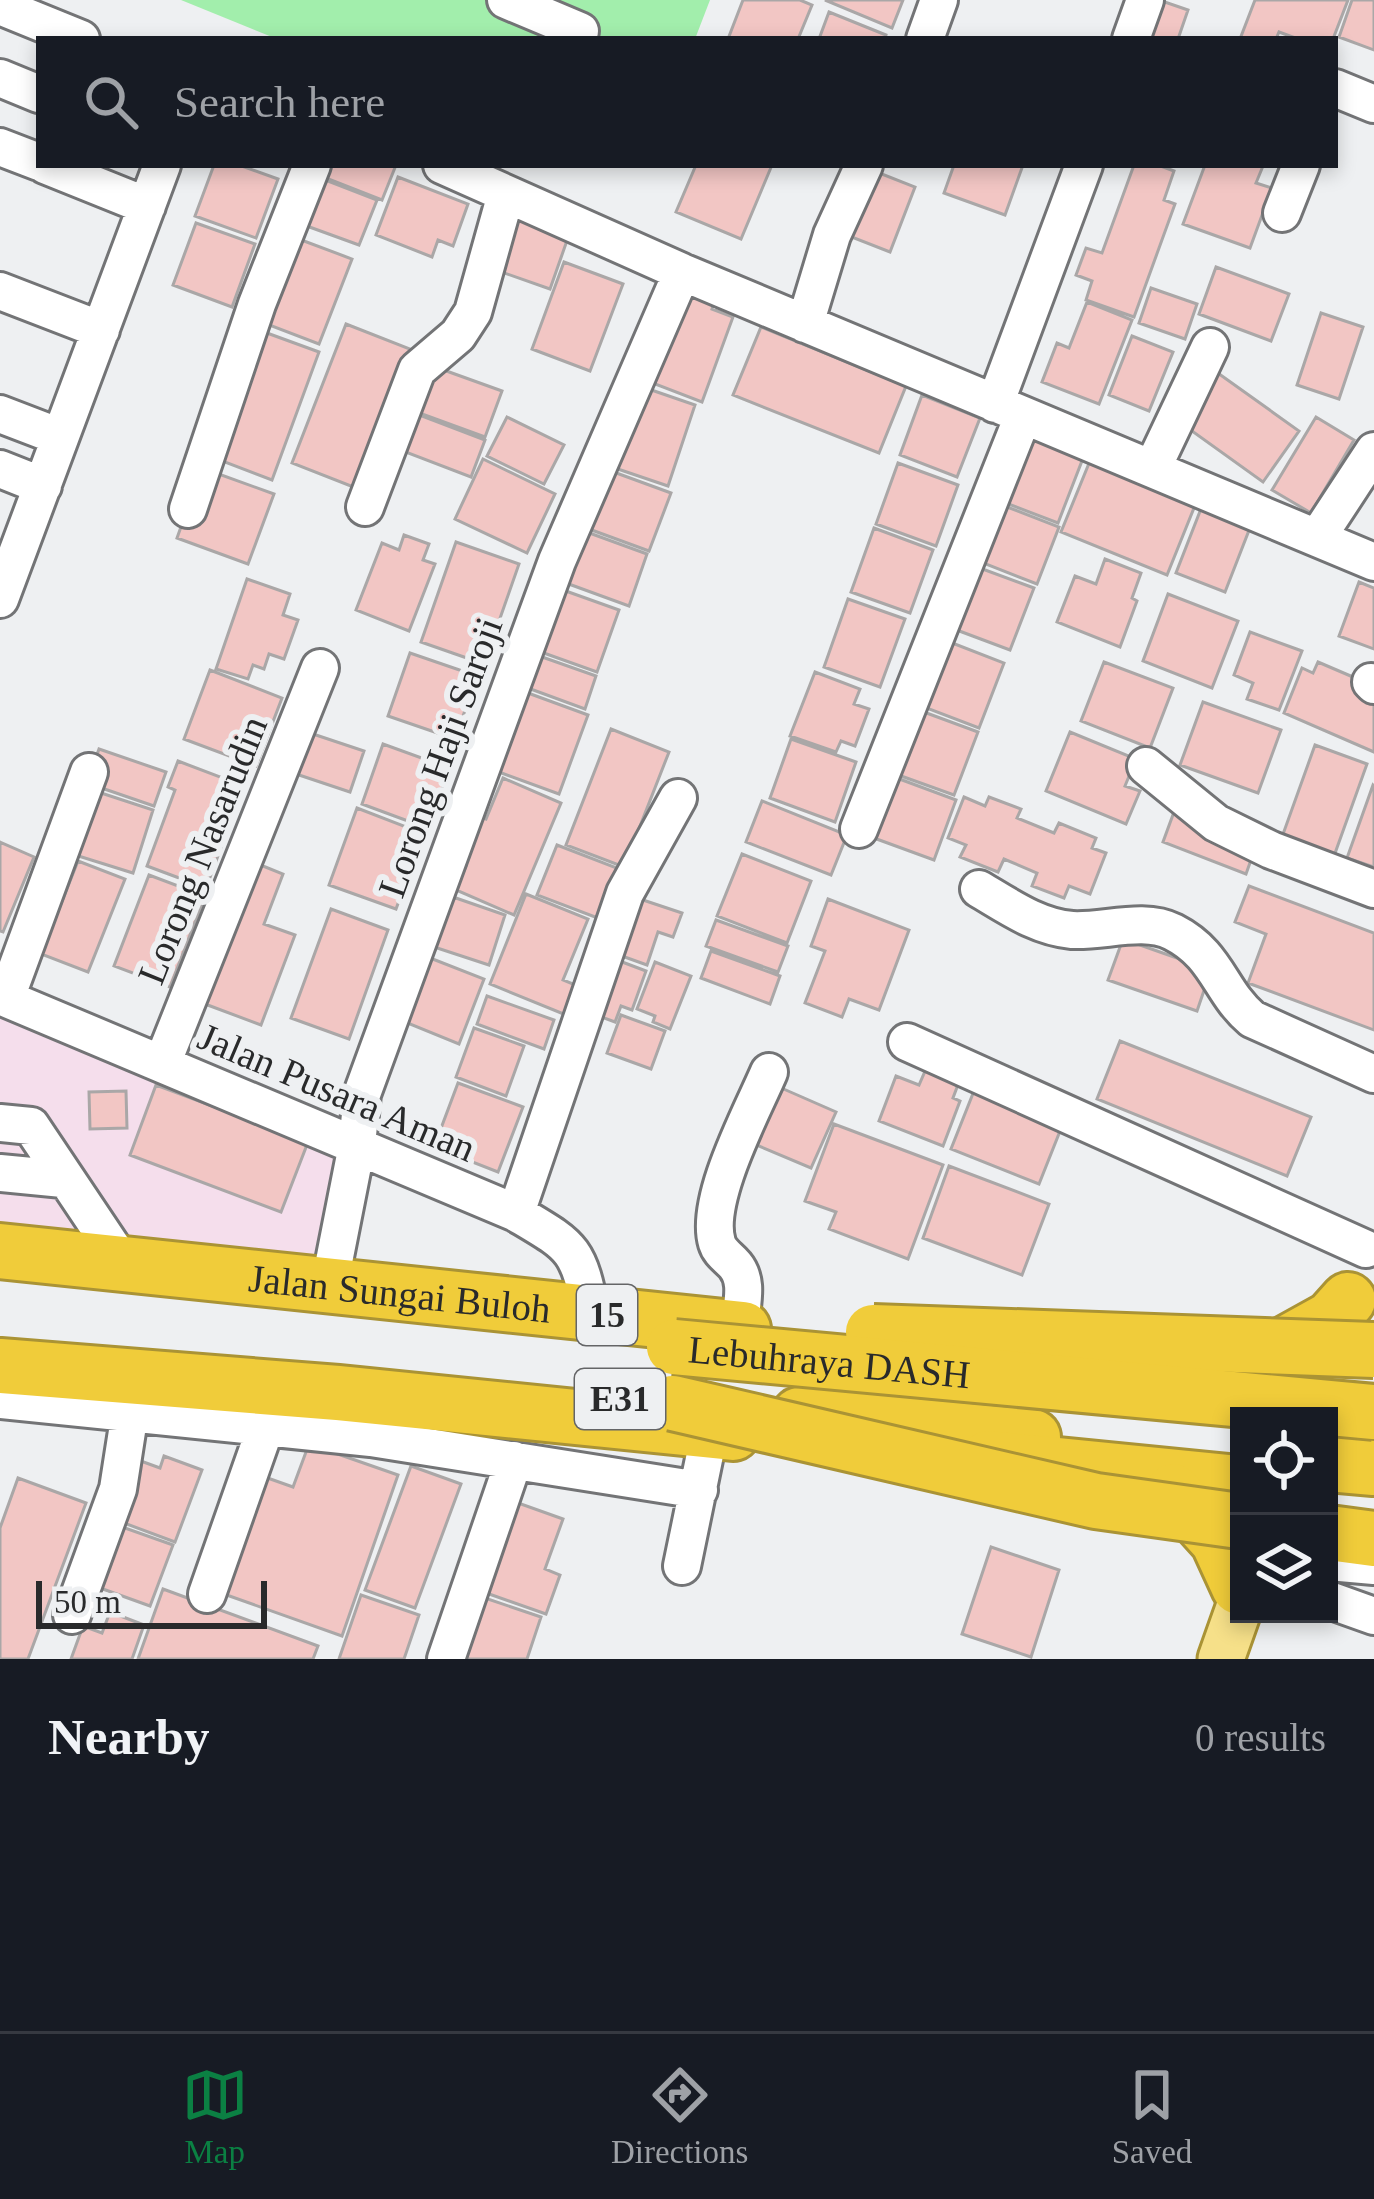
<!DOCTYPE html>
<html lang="en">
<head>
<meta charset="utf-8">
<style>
  body { margin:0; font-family:"Times New Roman",serif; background:#242831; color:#f1f3f6 }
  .controls { position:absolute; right:36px; bottom:36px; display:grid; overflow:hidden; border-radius:0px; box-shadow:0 6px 18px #0003 }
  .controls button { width:108px; height:108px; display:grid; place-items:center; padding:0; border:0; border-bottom:3px solid #363941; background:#171b24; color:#f1f3f6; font:60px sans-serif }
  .scale { position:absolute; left:36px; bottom:30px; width:231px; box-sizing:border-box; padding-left:12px; border:6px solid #292a2b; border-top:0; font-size:33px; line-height:42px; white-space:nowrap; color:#292a2b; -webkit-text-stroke:9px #eef0f2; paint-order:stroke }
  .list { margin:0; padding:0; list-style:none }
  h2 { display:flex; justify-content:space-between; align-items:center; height:156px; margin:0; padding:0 48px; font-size:51px }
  h2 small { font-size:39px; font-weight:400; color:#9ea1a6 }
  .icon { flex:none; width:66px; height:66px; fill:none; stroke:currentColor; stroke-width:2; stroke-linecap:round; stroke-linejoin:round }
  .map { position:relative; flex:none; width:1374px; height:1659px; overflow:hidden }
  .search { position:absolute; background:#171b24; box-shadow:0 6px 18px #0003; left:36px; right:36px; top:36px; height:132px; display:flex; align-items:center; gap:30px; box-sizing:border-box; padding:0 42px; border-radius:0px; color:#9ea1a6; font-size:45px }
  .sheet { height:372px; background:#171b24 }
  nav { display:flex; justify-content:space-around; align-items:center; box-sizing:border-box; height:168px; border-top:3px solid #363941; background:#171b24; font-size:33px; color:#9ea1a6 }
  nav a { display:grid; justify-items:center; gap:6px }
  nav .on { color:#0b8043 }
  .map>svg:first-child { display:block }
  .industrial { fill:#f5deec }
  .green { fill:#a2eeac }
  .building { fill:#f2c6c4; stroke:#aaa7a7; stroke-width:3 }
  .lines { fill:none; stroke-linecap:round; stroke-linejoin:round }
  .minor-casing { stroke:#737476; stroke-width:42 }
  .major-casing { stroke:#aa9335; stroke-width:51 }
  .highway-casing { stroke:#aa9335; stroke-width:60 }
  .minor { stroke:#fff; stroke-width:36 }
  .major { stroke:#f6e089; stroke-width:45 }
  .highway { stroke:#f0cc3a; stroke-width:54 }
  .highway-bridge-casing { stroke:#aa9335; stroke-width:60; stroke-linecap:butt }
  .highway-bridge { stroke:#f0cc3a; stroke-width:54 }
  .labels { text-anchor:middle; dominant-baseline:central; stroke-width:12; stroke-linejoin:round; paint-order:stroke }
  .shield { fill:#eef0f2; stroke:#646567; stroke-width:3 }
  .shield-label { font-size:36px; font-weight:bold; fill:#292a2b }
  .street-label { font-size:39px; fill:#292a2b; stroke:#eef0f2 }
</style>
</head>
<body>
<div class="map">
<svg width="1374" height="1659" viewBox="0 0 1374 1659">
  <rect width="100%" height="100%" fill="#eef0f2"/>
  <!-- industrial -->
  <path class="industrial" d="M0,1004L342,1150L323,1260L0,1226Z"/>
  <!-- green -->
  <path class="green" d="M181,0H710L695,39H277Z"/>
  <!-- building -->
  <path class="building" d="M743,0H800L812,5L798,39H728Z
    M825,0H903L892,28Z
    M1255,0H1348L1333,39H1298L1279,32L1276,39H1240Z
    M1352,0H1374V50L1339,37Z
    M1162,1L1188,10L1178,39H1150Z
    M829,12L886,35L885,39H819Z
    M214,165H239L278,179L256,238L195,216Z
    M316,165H396L382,200L313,173Z
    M696,165H772L741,239L676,212Z
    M859,165L915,187L890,252L831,229Z
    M954,165H1023L1005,215L944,193Z
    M1134,165H1158L1174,171L1164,200L1175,204L1134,317L1086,300L1092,281L1076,275L1086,248L1102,253Z
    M1205,165L1263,166L1256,183L1272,188L1250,248L1183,224Z
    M310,174L377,200L359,245L293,221Z
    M398,177L468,204L453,246L438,240L432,257L376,235Z
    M513,212L570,232L550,289L493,269Z
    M196,223L255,244L232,307L173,285Z
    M288,235L352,259L319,344L256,320Z
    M564,262L623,284L590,371L532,349Z
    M1216,267L1289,294L1271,341L1199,314Z
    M681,277L718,292L712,309L733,317L702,402L642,379Z
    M1151,288L1197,304L1185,339L1139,323Z
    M1087,302L1132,320L1099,404L1042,382L1057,343L1069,348Z
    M1321,313L1363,327L1339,399L1297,385Z
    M346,324L410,349L356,488L292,463Z
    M761,327L906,386L879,453L733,395Z
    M256,329L319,352L272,480L209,456Z
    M1132,336L1173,352L1149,411L1109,395Z
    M427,364L502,391L485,437L411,410Z
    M1215,371L1299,431L1263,482L1178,421Z
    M634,384L695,405L668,486L606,465Z
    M922,395L980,418L957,477L900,455Z
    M409,411L485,440L471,477L395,448Z
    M507,417L564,445L544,484L487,456Z
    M1316,417L1354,440L1311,513L1272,490Z
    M1025,430L1085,453L1058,523L998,500Z
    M1092,456L1198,498L1167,575L1061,532Z
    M483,459L555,494L527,553L455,519Z
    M898,463L958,485L936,546L876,524Z
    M600,467L671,493L649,551L578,525Z
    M202,468L274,494L248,564L177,538Z
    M1204,501L1253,520L1225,592L1176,573Z
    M994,502L1059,527L1037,584L973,559Z
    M573,527L647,554L629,606L555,579Z
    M874,528L933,550L910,613L851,592Z
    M404,535L429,544L423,560L435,564L409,631L356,610L382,543L399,550Z
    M456,542L519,564L484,664L421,642Z
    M1105,559L1141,573L1132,598L1137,601L1120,647L1057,622L1075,576L1096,584Z
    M969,564L1034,588L1010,650L946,626Z
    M247,579L290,594L283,615L298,620L284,659L269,654L264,669L253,665L248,679L216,669Z
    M1359,582L1374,588V649L1339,636Z
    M549,585L619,610L597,672L527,647Z
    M1168,594L1238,621L1212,688L1143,661Z
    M848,599L905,619L880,687L824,667Z
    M1250,632L1302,651L1279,710L1247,699L1253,683L1234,675Z
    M942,639L1004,663L979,728L916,704Z
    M528,652L596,676L585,709L517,684Z
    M410,653L477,676L455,739L388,716Z
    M1104,662L1173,688L1150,748L1081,721Z
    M1318,662L1374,686V752L1284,713L1302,668L1313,673Z
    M210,670L282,698L256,766L184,739Z
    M815,672L860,689L854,704L869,709L855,746L841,741L836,752L790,736Z
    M517,689L588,715L559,794L488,768Z
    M1203,702L1281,730L1258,793L1180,765Z
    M913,708L978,732L954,795L890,772Z
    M611,729L669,752L624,867L566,845Z
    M1070,732L1136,759L1125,786L1140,791L1126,824L1046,791Z
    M310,733L364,751L350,792L296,774Z
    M791,739L856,762L835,822L770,798Z
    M383,744L438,764L434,776L445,780L432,816L420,812L416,824L362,804Z
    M1315,745L1367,764L1334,856L1282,837Z
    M99,749L166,772L154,806L87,783Z
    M178,761L223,778L214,802L235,810L206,888L147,866L175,790L168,787Z
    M886,774L956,800L934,860L863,834Z
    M503,778L561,803L514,915L456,890L466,866L454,861L474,814L486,819Z
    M1373,785L1374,786V867L1347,858Z
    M92,790L153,810L133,873L72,854Z
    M964,797L985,806L989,797L1021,809L1017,818L1054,833L1059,823L1096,838L1092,848L1106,853L1090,894L1069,886L1064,898L1032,886L1037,873L1004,859L998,872L960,857L966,845L948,838Z
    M762,801L847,835L831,875L746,842Z
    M357,808L409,828L403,843L418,849L396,909L329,885Z
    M1174,812L1257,843L1246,874L1163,842Z
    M0,842L34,857L3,932L0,931Z
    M557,845L622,870L603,920L537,895Z
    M742,854L811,881L787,943L717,916Z
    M78,861L125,879L88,972L41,954Z
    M258,864L283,874L264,924L295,935L261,1025L205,1004Z
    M149,875L205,896L170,987L114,966Z
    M1249,886L1374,933V1030L1248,983L1266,934L1235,922Z
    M526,894L588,919L563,980L578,986L566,1015L490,984Z
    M628,895L682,913L673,937L658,932L647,965L608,951Z
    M453,897L505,915L489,965L428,945L439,910L448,913Z
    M828,899L909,930L879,1010L849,999L842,1017L805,1003L825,951L811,946Z
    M331,909L388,930L349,1039L291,1018Z
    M716,920L788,946L778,972L706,946Z
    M1123,939L1211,970L1197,1011L1108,980Z
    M711,951L780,976L770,1004L701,978Z
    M425,956L484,979L459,1044L400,1020Z
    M609,957L646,971L632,1010L621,1006L615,1022L588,1012Z
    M655,962L691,976L670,1029L653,1022L655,1016L637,1009Z
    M487,996L554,1020L544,1049L477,1024Z
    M621,1015L665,1031L651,1069L607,1053Z
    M474,1028L524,1046L506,1096L456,1077Z
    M1120,1041L1311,1117L1287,1176L1097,1099Z
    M926,1069L962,1074L953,1098L960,1101L943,1146L879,1121L896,1076L919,1085Z
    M458,1083L523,1107L498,1172L434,1147Z
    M156,1085L308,1142L281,1212L130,1155Z
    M779,1087L836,1112L811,1168L754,1144Z
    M126,1091L127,1128L90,1129L89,1092Z
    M974,1091L1062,1126L1039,1184L951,1149Z
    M834,1124L943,1165L908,1259L829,1229L836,1212L805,1201Z
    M949,1166L1049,1204L1022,1275L923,1238Z
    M309,1444L398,1475L342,1636L221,1593L262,1476L293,1487Z
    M164,1456L202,1470L175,1542L116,1520L138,1460L160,1468Z
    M411,1466L461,1484L415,1608L365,1590Z
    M18,1478L86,1503L28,1659H0V1528Z
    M507,1499L563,1519L545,1569L560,1575L546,1614L475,1589Z
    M111,1523L173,1545L150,1606L89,1584Z
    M991,1547L1059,1570L1031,1657L962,1634Z
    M163,1589L318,1646L313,1659H138Z
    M473,1594L541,1617L527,1659H464Z
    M361,1595L419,1615L404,1659H339Z
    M110,1612L144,1625L132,1659H71L83,1626L102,1633Z"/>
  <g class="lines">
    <defs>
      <path id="minor" d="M506,0L580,31
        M0,6L81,39
        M925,39L939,0
        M1131,39L1145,0
        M0,78L39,94
        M1335,88L1374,104
        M0,147L39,162
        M45,165L147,206
        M442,165L682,272L1374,562
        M1282,213L1301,165
        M0,291L101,330
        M805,324L832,235L864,165
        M995,404L1084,165
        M0,414L60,437
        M1153,467L1210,347
        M0,469L43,486
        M365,507L417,370L458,335L473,312L506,194
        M188,509L257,304L312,165
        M1317,538L1374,451
        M0,599L162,165
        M1371,682L1374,685
        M1146,766L1216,823L1271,850L1374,889
        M859,829L1023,416
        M979,889C1008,906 1037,927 1072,930C1103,932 1144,917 1173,932C1218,955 1219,991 1252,1019L1374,1074
        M0,996L516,1213C573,1247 578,1247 591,1314
        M6,998L89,772
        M907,1042L1366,1249
        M162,1064L320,668
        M0,1123L31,1126L122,1262
        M0,1173L63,1179
        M516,1213L625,893L678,798
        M329,1287L357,1145L362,1094L557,561L682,272
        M740,1329C740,1307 750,1283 735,1265C728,1257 720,1253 717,1243C704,1200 752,1112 769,1072
        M0,1400L371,1438L699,1490
        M1329,1562L1374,1566
        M682,1566L710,1430
        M207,1594L265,1429
        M1329,1600L1374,1616
        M72,1615L118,1489L130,1412
        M446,1659L514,1460"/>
      <path id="major" d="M1221,1659L1239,1608"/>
      <g id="highway">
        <path id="s1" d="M0,1251L743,1329"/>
        <path d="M1264,1356L1331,1319L1348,1300"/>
        <path d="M0,1366L338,1393L733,1433"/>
        <path d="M799,1415L1033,1437"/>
        <path d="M988,1458L1239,1483"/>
        <path d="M1329,1464L1374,1468"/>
        <path d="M1173,1491L1218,1541L1239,1587"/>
        <path d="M1329,1533L1374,1539"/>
      </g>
    </defs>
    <!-- minor casing -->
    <use href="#minor" class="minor-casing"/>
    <!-- major casing -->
    <use href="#major" class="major-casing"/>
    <!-- highway casing -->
    <use href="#highway" class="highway-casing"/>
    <!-- minor -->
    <use href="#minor" class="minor"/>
    <!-- major -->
    <use href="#major" class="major"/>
    <!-- highway -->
    <use href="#highway" class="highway"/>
    <defs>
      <g id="highway-bridge">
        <path d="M873,1332L1374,1350"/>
        <path id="s2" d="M674,1347L1374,1412"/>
        <path d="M673,1403L1096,1501L1239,1521"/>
      </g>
    </defs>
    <!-- highway-bridge casing -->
    <use href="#highway-bridge" class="highway-bridge-casing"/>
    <!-- highway-bridge -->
    <use href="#highway-bridge" class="highway-bridge"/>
  </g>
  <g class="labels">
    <!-- shield labels -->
    <g class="shield">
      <rect x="577" y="1285" width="60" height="60" rx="9"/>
      <rect x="575" y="1369" width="90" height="60" rx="9"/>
    </g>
    <g class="shield-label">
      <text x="607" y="1315">15</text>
      <text x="620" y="1399">E31</text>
    </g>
    <!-- street labels -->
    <g class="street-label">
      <text transform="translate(440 757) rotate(-70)">Lorong Haji Saroji</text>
      <text transform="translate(202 850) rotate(-68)">Lorong Nasarudin</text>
      <text transform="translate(337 1092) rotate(23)">Jalan Pusara Aman</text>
      <text stroke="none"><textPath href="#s1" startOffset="402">Jalan Sungai Buloh</textPath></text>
      <text stroke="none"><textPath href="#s2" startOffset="156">Lebuhraya DASH</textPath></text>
    </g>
  </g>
</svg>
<div class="controls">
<button><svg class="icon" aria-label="locate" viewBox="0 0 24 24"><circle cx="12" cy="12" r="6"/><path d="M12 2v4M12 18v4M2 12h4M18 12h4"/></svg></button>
<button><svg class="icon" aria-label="layers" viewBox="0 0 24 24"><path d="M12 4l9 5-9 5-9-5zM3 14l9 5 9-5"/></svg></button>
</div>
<div class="scale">50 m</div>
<div class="search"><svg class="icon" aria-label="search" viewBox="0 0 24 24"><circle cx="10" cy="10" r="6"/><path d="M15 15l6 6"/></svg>Search here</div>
</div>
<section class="sheet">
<h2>Nearby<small>0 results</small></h2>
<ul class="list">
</ul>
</section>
<nav>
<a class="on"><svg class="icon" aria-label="map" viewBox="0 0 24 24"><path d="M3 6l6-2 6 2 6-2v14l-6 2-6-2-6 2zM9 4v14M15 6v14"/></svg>Map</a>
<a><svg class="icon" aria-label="directions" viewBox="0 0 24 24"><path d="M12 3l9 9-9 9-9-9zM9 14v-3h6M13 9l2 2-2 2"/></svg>Directions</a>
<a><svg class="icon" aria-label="saved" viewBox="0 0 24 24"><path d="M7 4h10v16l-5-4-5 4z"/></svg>Saved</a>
</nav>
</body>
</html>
